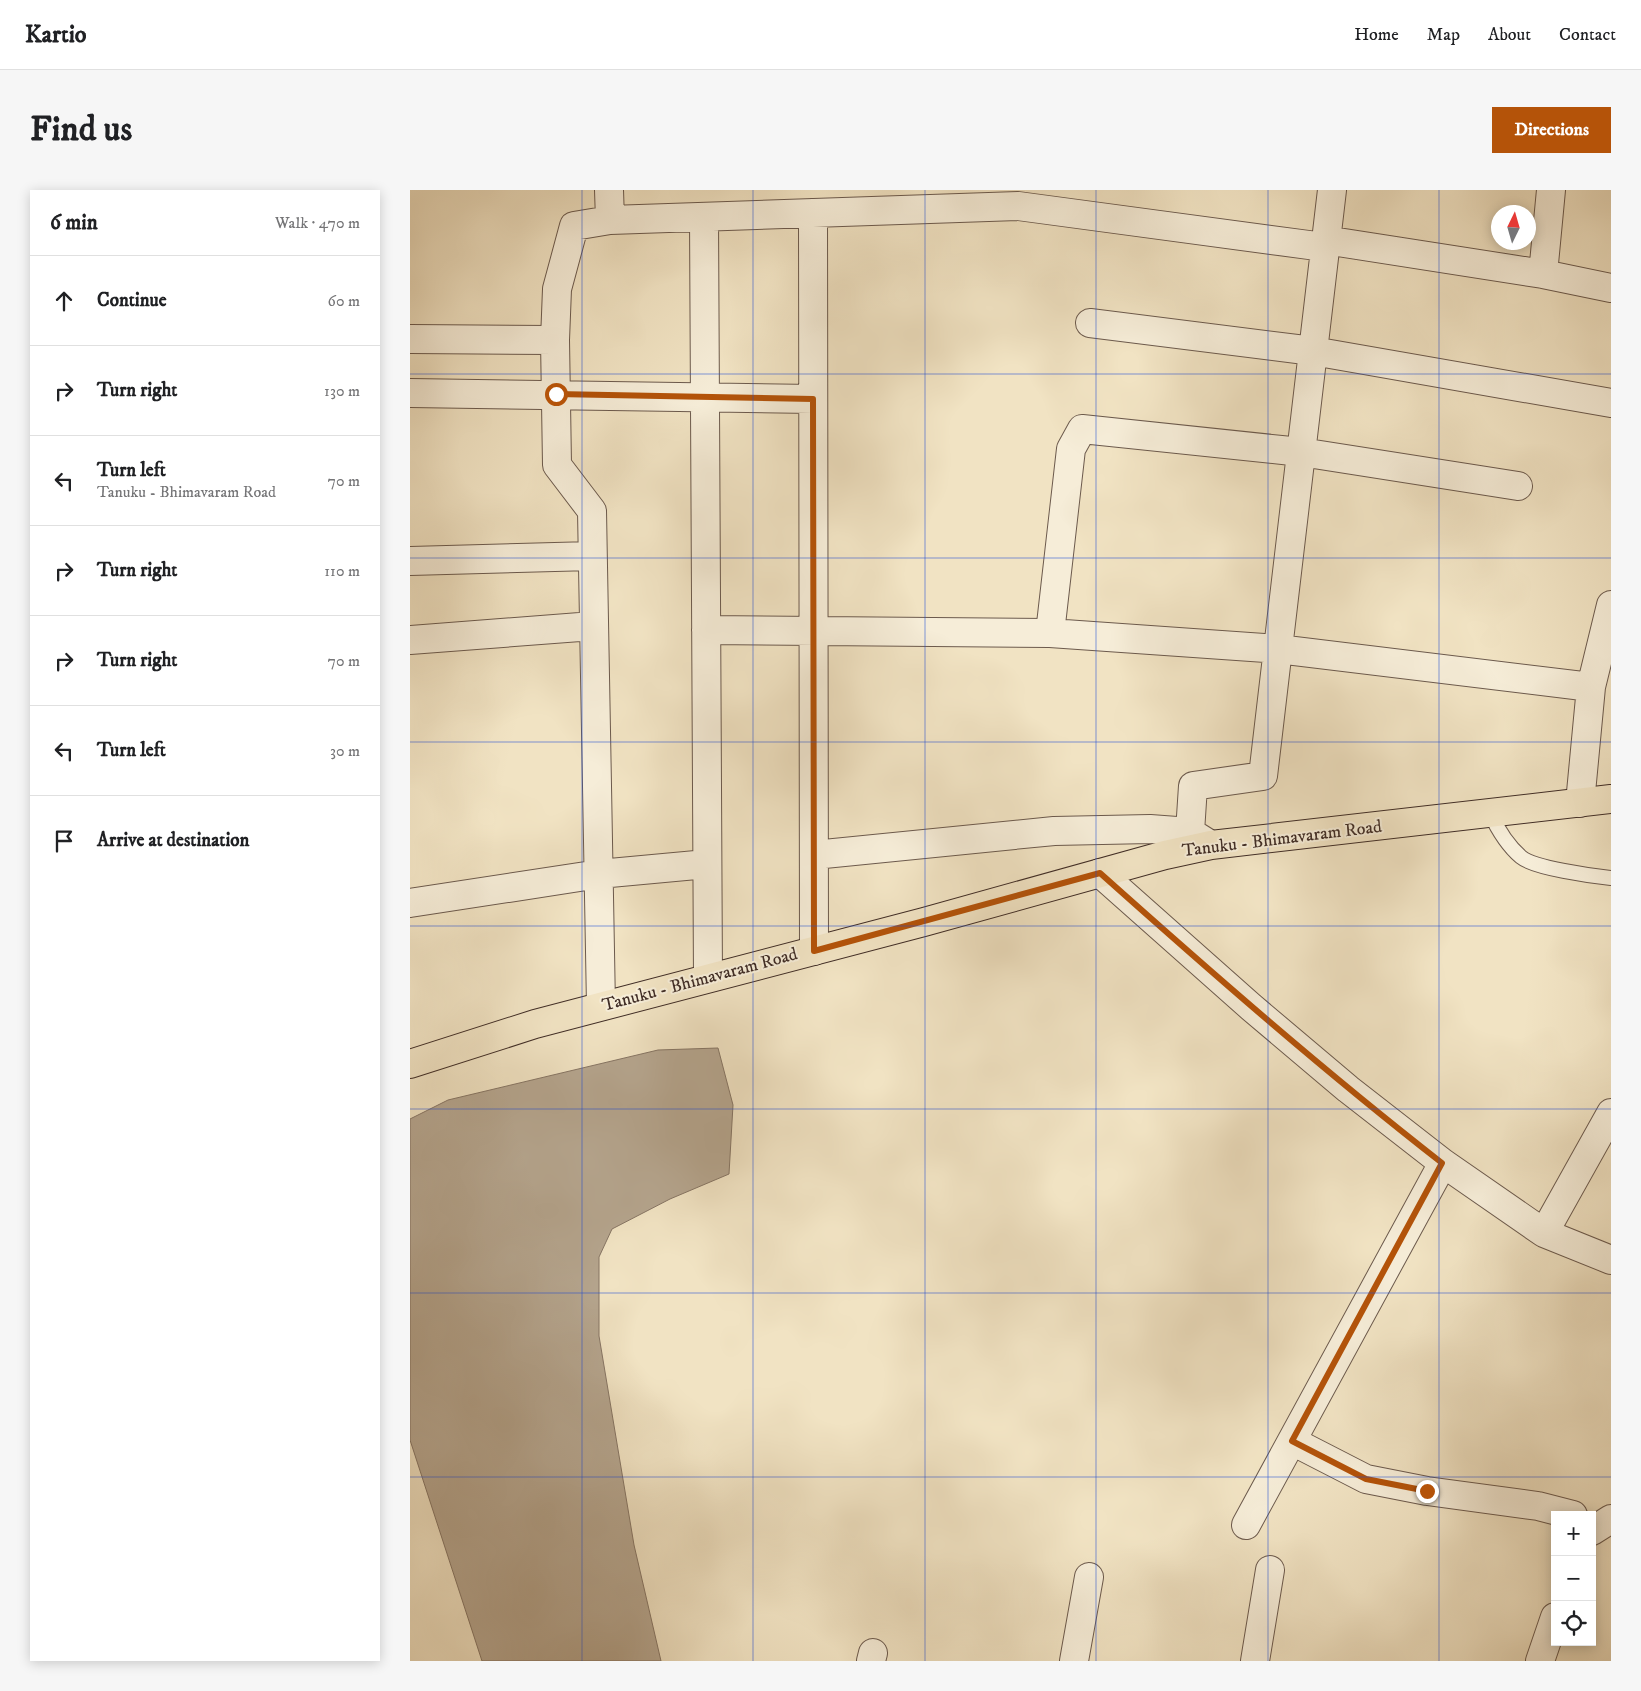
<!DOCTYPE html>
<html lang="en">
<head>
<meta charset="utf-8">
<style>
  body { margin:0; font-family:"IM FELL DW Pica",serif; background:#f6f6f6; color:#202124 }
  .controls { position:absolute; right:15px; bottom:15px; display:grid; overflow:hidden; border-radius:0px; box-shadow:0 2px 12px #0003 }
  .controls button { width:45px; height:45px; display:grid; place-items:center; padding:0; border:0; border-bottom:1px solid #e0e0e0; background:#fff; color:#202124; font:25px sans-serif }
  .compass { position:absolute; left:1081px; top:15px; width:45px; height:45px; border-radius:50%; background:#fff; box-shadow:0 2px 12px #0003; rotate:5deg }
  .stop { position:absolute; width:15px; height:15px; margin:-11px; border:4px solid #b45309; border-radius:50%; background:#fff }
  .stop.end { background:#b45309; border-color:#fff; box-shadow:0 1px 5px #0008 }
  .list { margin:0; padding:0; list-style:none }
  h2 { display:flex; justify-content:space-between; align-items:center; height:65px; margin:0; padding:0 20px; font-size:21px }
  h2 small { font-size:16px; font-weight:400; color:#757577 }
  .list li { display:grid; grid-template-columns:32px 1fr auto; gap:15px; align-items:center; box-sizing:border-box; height:90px; padding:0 20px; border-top:1px solid #e0e0e0 }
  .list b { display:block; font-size:19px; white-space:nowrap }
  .list p { margin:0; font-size:16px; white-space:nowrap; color:#757577 }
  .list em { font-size:16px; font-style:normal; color:#757577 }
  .icon { flex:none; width:28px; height:28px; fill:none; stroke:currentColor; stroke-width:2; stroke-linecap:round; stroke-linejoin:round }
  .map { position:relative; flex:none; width:1201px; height:1471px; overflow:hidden; border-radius:0px }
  header { display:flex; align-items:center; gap:30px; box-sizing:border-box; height:70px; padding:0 25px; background:#fff; border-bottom:1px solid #e0e0e0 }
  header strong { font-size:24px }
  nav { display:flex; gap:28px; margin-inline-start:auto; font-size:18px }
  .intro { display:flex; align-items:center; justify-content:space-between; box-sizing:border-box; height:120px; padding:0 30px }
  h1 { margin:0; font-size:35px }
  .button { padding:12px 22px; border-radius:0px; background:#b45309; color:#fff; font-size:18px; font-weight:700 }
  main { display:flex; gap:30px; padding:0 30px }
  aside { flex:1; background:#fff; border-radius:0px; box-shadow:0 2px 12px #0003 }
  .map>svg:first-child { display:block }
  .water { fill:#b5a58e; stroke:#867564 }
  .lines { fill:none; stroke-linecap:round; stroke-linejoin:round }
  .service-casing { stroke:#6c5a4d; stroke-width:16 }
  .minor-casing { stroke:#6c5a4d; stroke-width:30 }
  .primary-casing { stroke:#402d26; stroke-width:30 }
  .service { stroke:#f6edd8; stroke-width:14 }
  .minor { stroke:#f6edd8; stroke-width:28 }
  .primary { stroke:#f1e3c3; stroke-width:28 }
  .route { stroke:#b45309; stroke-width:6 }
  .grid { fill:none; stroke:#1d4ed8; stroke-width:1; stroke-opacity:0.55 }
  .labels { text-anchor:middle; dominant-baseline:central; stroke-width:4; stroke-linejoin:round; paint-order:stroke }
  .street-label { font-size:18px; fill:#402d26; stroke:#f6edd8 }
</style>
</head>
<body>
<header>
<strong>Kartio</strong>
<nav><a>Home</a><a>Map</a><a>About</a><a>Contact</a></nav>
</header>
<div class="intro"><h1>Find us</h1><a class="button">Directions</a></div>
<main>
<aside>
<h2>6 min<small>Walk · 470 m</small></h2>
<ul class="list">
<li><svg class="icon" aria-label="ahead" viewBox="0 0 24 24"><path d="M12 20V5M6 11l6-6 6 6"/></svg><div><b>Continue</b></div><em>60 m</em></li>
<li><svg class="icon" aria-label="right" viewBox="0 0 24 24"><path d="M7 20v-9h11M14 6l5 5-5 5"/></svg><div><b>Turn right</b></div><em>130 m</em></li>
<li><svg class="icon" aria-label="left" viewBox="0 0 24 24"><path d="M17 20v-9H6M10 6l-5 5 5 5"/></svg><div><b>Turn left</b><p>Tanuku - Bhimavaram Road</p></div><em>70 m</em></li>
<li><svg class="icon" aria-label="right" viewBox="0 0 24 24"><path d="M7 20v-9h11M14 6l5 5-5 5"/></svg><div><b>Turn right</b></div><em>110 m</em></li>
<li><svg class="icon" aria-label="right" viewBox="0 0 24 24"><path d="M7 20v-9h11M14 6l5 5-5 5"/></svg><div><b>Turn right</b></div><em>70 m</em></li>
<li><svg class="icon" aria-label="left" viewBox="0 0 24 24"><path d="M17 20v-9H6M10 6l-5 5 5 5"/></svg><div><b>Turn left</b></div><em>30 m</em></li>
<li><svg class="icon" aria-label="arrive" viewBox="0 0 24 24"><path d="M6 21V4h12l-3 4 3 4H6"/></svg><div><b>Arrive at destination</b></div></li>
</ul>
</aside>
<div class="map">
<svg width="1201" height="1471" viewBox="0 0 1201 1471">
  <rect width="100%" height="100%" fill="#f1e3c3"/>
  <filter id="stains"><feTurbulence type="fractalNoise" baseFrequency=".004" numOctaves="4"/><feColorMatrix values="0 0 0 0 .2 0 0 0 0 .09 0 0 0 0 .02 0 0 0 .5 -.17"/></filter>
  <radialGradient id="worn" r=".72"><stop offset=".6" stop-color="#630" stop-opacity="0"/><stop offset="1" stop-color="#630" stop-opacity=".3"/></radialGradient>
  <!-- water -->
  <path class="water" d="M308,858L323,915L319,984L260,1009L202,1039L189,1067V1146L224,1355L251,1471H72L0,1250V929L38,910L248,860Z"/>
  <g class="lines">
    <defs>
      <path id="service" d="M1080,623C1088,640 1097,655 1111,667C1124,678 1182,686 1201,688"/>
      <path id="minor" d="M403,23L404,761
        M294,27L298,788
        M200,30L608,16L914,57
        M915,50L1133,84L1201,98
        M1133,84L1141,0
        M680,133L903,161L1201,213
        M0,149L145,150
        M0,203L403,209
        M0,371L182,366
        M296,440L640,443L868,459L1181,497
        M640,443L661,259L672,239L891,262L1108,296
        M0,450L183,436
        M1170,613L1181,497L1201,415
        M780,642L783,596L853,586L922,0
        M404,665L644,641L740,639L780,642L796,652
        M690,683L841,817L938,899L1033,973L1134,1043L1201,1070
        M0,713L189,684L297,674
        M191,816L182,321L147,275L145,150L147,99L164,36L200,30L199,0
        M1134,1043L1201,923
        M882,1251L956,1289L1017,1301L1128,1316L1163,1325
        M836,1335L1033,973
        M1182,1341L1201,1329
        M461,1471L463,1463
        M664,1471L679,1387
        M845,1471L860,1380
        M1130,1471L1145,1427"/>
      <path id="primary" d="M0,874L125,834L514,732L755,665L801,655L1201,609"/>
    </defs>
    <!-- service casing -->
    <use href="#service" class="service-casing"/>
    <!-- minor casing -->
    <use href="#minor" class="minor-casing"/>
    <!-- primary casing -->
    <use href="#primary" class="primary-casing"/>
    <!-- service -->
    <use href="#service" class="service"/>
    <!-- minor -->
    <use href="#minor" class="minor"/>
    <!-- primary -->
    <use href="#primary" class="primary"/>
  </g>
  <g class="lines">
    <!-- route -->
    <path class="route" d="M146,204L403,209L404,761L690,683C802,783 914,881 1032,973L882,1251L956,1289L1017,1301"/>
  </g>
  <!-- grid -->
  <path class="grid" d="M172,0V1471M343,0V1471M515,0V1471M686,0V1471M858,0V1471M1029,0V1471M0,184H1201M0,368H1201M0,552H1201M0,736H1201M0,919H1201M0,1103H1201M0,1287H1201"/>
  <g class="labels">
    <!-- street labels -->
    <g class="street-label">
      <text transform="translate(872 649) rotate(-7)">Tanuku - Bhimavaram Road</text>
      <text transform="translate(290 790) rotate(-15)">Tanuku - Bhimavaram Road</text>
    </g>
  </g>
  <rect width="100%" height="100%" filter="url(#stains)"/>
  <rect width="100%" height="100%" fill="url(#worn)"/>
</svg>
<div class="controls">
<button>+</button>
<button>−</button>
<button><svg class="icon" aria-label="locate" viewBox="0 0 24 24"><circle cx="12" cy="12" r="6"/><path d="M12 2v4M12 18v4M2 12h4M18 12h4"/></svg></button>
</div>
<svg class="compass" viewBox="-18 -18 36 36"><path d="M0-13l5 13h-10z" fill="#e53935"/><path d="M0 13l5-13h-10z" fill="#757577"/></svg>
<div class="stop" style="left:146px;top:204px"></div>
<div class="stop end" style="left:1017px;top:1301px"></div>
</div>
</main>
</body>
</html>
